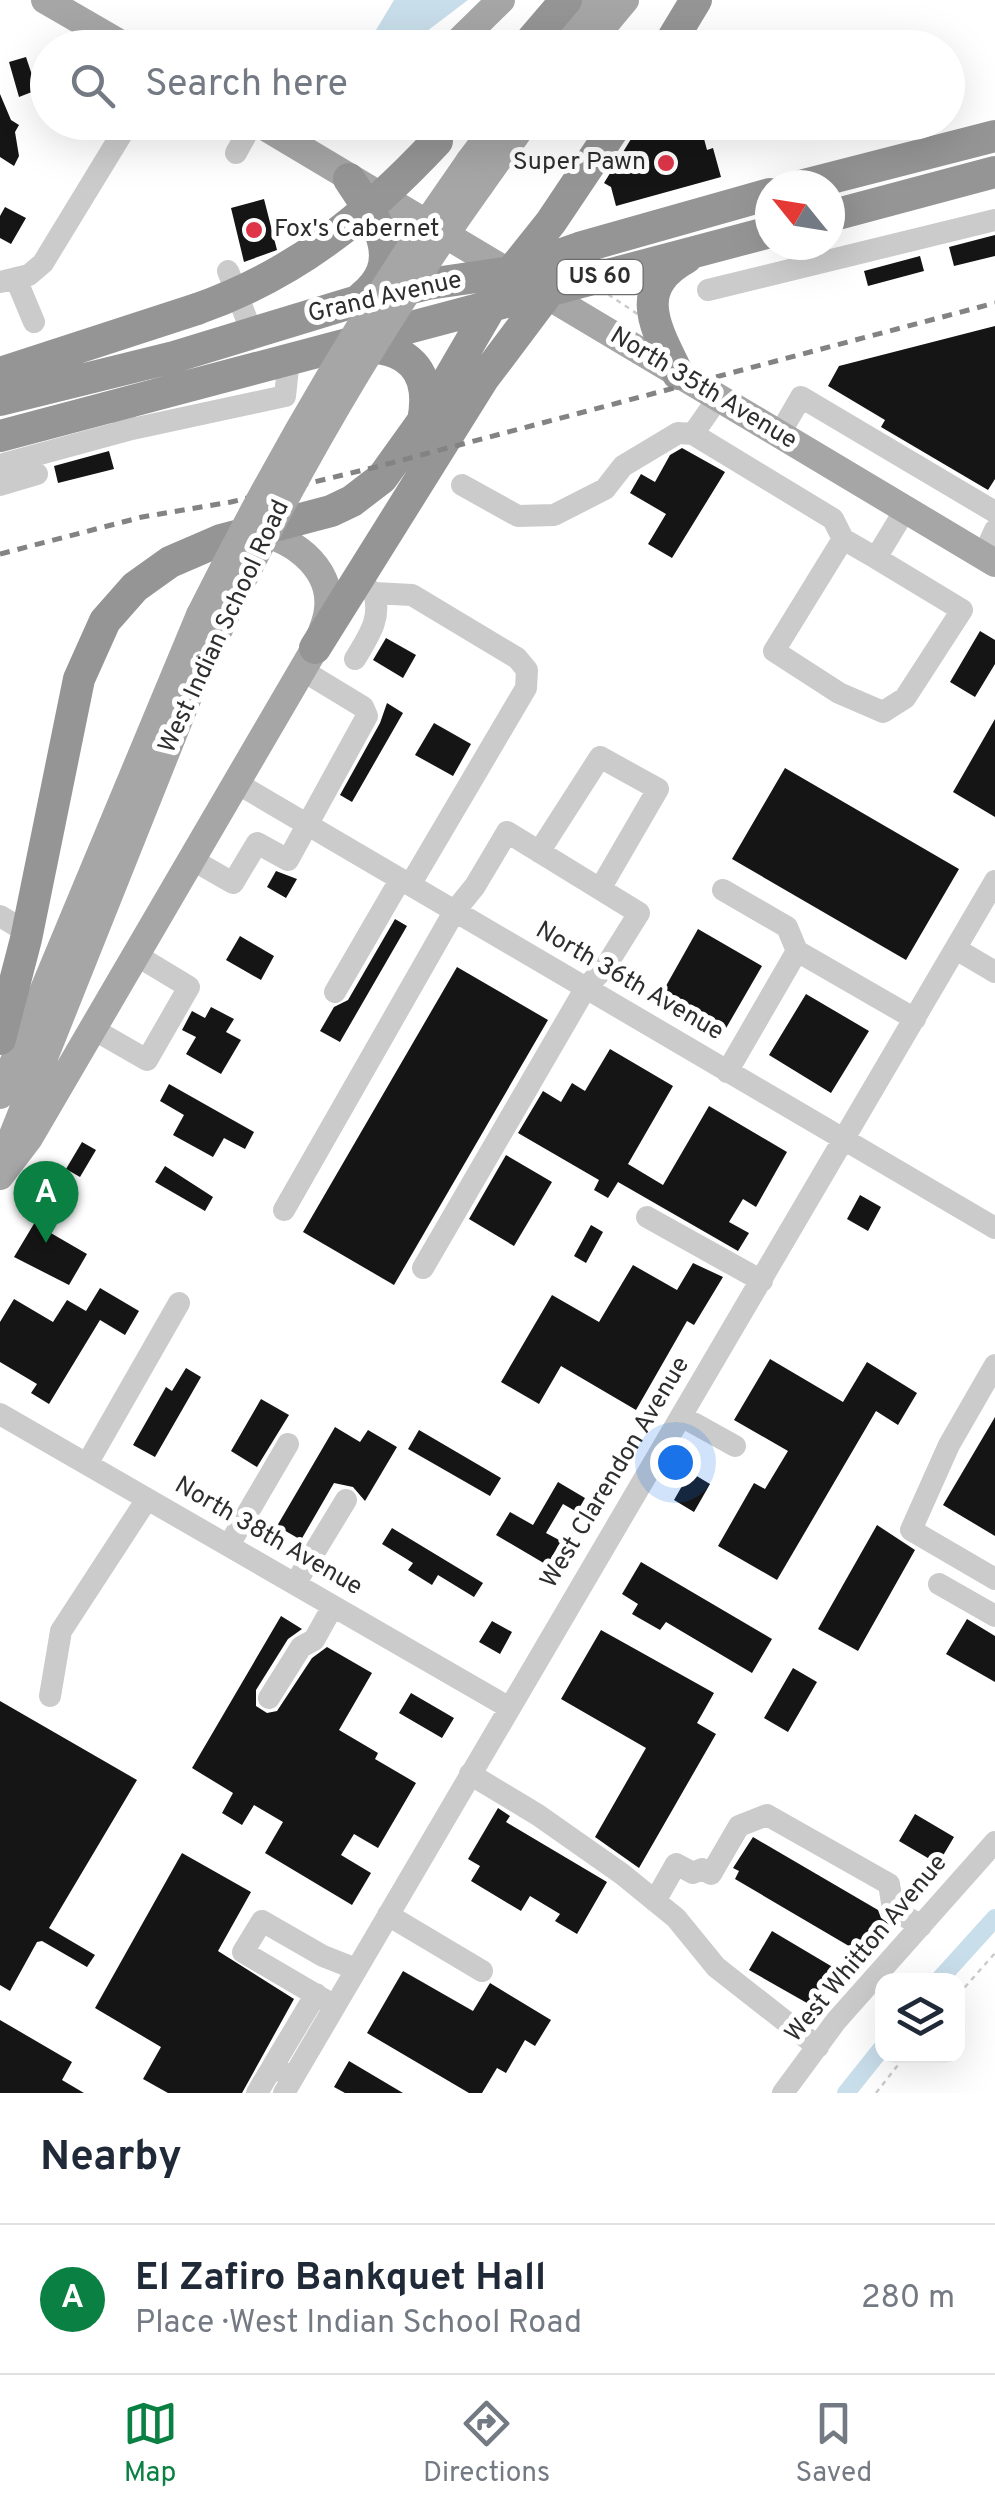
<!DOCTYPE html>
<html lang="en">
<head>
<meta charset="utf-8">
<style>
  body { margin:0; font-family:Overpass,sans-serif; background:#f6f6f7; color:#1f2937 }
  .controls { position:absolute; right:30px; bottom:30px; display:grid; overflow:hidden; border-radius:20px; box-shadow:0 10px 40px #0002 }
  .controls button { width:90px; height:90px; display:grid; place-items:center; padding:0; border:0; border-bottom:2px solid #e0e1e3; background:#fff; color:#1f2937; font:50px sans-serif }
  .compass { position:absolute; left:755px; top:170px; width:90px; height:90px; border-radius:50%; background:#fff; box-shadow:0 10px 40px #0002; rotate:300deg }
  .you { position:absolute; left:675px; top:1462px; width:35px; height:35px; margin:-25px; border:8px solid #fff; border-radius:50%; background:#1a73e8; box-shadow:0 0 0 15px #1a73e833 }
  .badge { display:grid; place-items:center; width:65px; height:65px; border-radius:50%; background:#0b8043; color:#fff; font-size:32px; font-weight:700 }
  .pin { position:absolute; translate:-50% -82px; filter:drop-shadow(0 2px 5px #0008) }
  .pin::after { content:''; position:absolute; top:52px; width:35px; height:30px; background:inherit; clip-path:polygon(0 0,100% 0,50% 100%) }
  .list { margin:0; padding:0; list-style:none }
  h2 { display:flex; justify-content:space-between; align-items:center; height:130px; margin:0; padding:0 40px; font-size:42px }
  h2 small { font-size:32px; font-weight:400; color:#747a83 }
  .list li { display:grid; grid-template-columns:65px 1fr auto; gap:30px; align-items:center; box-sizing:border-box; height:150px; padding:0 40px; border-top:2px solid #e0e1e3 }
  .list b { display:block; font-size:38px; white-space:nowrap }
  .list p { margin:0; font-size:32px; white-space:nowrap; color:#747a83 }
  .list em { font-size:32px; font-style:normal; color:#747a83 }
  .icon { flex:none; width:55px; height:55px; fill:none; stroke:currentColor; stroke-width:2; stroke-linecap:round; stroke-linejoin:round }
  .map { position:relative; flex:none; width:995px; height:2093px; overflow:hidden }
  .search { position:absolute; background:#fff; box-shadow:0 10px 40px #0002; left:30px; right:30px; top:30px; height:110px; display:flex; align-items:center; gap:25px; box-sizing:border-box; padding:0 35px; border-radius:55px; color:#747a83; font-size:38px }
  .sheet { height:280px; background:#fff }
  nav { display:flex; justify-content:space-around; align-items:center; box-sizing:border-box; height:140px; border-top:2px solid #e0e1e3; background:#fff; font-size:28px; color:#747a83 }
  nav a { display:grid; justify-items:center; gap:5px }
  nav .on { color:#0b8043 }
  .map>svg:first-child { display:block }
  .water { fill:#c8deea }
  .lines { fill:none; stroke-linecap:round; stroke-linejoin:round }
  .canal { stroke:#c8deea; stroke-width:18 }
  .building { fill:#151515 }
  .path { stroke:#cbcbcb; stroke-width:2.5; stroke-dasharray:5 5; stroke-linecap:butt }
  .minor { stroke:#cbcbcb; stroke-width:22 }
  .major { stroke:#a6a6a6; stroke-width:28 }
  .highway { stroke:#959595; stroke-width:32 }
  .rail { stroke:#838383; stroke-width:5; stroke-dasharray:10 8; stroke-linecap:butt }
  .major-bridge { stroke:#a6a6a6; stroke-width:28 }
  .highway-bridge { stroke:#959595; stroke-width:32 }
  .poi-dot { fill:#de3648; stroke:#fff; stroke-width:4 }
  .labels { text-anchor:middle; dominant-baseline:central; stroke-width:10; stroke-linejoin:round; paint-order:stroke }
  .shield { fill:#fff; stroke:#6d6d6d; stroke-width:2.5 }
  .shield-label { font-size:22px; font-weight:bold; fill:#2e2e2e }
  .poi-label { font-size:25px; fill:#2e2e2e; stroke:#fff; text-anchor:end }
  .street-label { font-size:25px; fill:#2e2e2e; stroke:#fff }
</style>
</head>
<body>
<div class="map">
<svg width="995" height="2093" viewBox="0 0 995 2093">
  <rect width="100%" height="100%" fill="#fff"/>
  <!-- water -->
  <path class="water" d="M394,0H468L406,47H395L373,35Z"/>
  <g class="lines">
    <!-- canal -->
    <path class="canal" d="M939,1980L995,1918
      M846,2093L882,2048"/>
  </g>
  <!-- building -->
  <path class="building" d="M26,57L32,75L48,70V114L44,115L37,90L19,97L9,62Z
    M0,94L11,120L19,125L15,132L19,156L14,166L0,157Z
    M690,122L695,138L703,135L707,150L713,148L721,177L616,206L611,187L604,183L631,139Z
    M264,199L277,250L244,262L231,208Z
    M5,207L26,218L11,244L0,238V216Z
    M995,235V256L954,266L949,247Z
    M920,256L924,271L868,286L864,271Z
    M995,326V479L988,490L881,427L885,420L828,386L839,366Z
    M682,448L725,472L672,558L648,544L666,514L630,493L641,474L655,482L670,455Z
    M109,451L114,469L58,483L54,466Z
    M980,631L995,640V664L975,697L950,682Z
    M386,638L416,655L403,678L373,660Z
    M387,703L403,713L352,802L340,795L380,723Z
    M995,719V817L953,792Z
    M434,723L471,744L453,776L415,755Z
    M785,768L959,869L906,960L732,859Z
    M276,871L297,879L286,898L267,887Z
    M395,919L407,926L340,1042L320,1031L334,1007L348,1000Z
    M698,929L762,966L725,1030L662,993Z
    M240,936L274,956L261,980L226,960Z
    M457,967L548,1020L394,1285L303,1232Z
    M806,994L869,1031L831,1093L769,1055Z
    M211,1007L234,1019L226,1032L241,1040L221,1074L186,1054L196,1037L182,1030L192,1011L205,1018Z
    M610,1049L673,1086L628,1164L663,1185L709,1106L787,1152L756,1207L743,1199L729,1222L749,1233L738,1251L618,1182L608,1198L594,1190L599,1180L518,1133L543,1091L561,1102L572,1083L585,1091Z
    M169,1084L254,1132L245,1149L224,1138L213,1157L173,1135L184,1115L160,1101Z
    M82,1142L96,1150L80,1177L66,1169Z
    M506,1155L552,1182L514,1246L469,1219Z
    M165,1166L213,1197L205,1211L155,1182Z
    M860,1195L881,1207L868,1231L847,1219Z
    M38,1217L52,1226L49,1232L87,1254L69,1285L14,1257Z
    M591,1225L603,1232L586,1263L574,1256Z
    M693,1263L723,1277L694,1325L687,1321L636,1410L561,1366L539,1404L501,1382L552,1295L599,1322L633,1265L677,1290Z
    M100,1288L139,1311L125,1335L100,1320L49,1404L31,1393L37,1384L0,1362V1322L14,1299L53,1322L67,1300L86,1311Z
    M770,1359L843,1402L867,1362L917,1393L898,1425L876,1411L777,1580L718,1546L754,1483L765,1489L788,1451L734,1420Z
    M186,1368L201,1377L155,1457L133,1445L166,1387L172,1391Z
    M261,1399L289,1415L257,1467L231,1451Z
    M995,1417V1536L943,1505Z
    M335,1427L360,1442L368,1430L397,1447L365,1501L353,1487L334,1483L301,1540L277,1526Z
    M419,1430L501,1478L490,1496L408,1449Z
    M690,1472L710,1484L694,1512L674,1500Z
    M558,1482L585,1498L577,1512L563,1504L546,1533L561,1541L547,1565L496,1535L510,1512L533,1525Z
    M877,1525L915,1550L858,1651L818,1629Z
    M392,1528L483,1583L474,1597L438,1575L432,1585L408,1570L413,1563L382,1544Z
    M641,1562L772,1639L752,1673L666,1622L660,1630L632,1614L638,1604L622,1594Z
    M281,1616L302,1629L288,1639L256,1690V1706L267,1713L277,1711L312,1658L327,1647L372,1673L339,1730L378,1753L375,1759L416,1783L378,1848L354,1834L341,1855L371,1873L352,1905L265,1853L283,1822L254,1805L242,1825L222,1813L233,1793L192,1768Z
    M967,1619L995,1636V1682L946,1654Z
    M492,1621L512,1632L500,1654L479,1642Z
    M601,1630L714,1693L697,1723L716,1734L639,1868L595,1837L646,1748L561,1699Z
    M793,1668L817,1682L788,1732L764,1718Z
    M411,1693L454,1718L442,1738L399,1713Z
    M0,1701L137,1780L49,1928L95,1955L87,1967L42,1941L37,1942L10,1991L0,1985Z
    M498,1808L510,1816L506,1822L607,1882L577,1934L555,1921L560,1914L530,1896L521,1911L471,1881L480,1866L468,1859Z
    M915,1814L954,1837L938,1864L899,1841Z
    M753,1837L878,1910L881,1918L891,1925L871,1959L735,1879L739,1871L733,1868Z
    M182,1853L251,1892L218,1951L294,1999L242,2093H168L143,2079L161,2047L95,2008Z
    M772,1931L836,1969L814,2007L749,1970Z
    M403,1971L473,2011L490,1983L551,2020L535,2046L525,2040L506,2073L497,2068L482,2093H469L367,2033Z
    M0,2020L72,2062L62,2080L84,2093H0Z
    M349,2061L403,2093H345L334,2087Z"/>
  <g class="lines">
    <!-- path -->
    <path class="path" d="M647,283L642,317L609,295L611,293Z
      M958,1995L995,1953
      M876,2093L905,2056"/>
    <!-- minor -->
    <path class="minor" d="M236,153L253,122
      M228,271L252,333
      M16,279L34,322
      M0,282L29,275L43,263L129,122
      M708,290L995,220
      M718,398L693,434L833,519L843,539
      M113,406L132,429L285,396L289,359
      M779,435L801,397L995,512
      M0,465L132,429
      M0,485L37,474
      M462,485L518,516L554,515L605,489L623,466L678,433L693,434
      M983,556L995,530
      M876,558L843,539L774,651L839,693L883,712L905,698L962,610L876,558L905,510
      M374,593L412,595L517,658L527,670L526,688L410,885
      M355,659C368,637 382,619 374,593L362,585
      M235,782L995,1228
      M539,852L600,757L658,789L600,889
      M191,859L233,883L257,843L288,860L367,716L363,707L302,670
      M723,890L787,927L797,951
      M0,916L28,933
      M956,949L995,972
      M335,992L400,880
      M93,1029L147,1060L189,987L136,955
      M727,1072L797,951L915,1019
      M284,1210L454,912L475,886L507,832L639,913L606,966L585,989L423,1268
      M647,1217L762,1281
      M995,1365L949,1445L911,1530L995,1579
      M0,1414L508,1707
      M681,1416L735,1446
      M87,1464L179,1303
      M229,1545L288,1444
      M295,1584L346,1500
      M939,1584L995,1616
      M50,1696L61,1631L147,1499
      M269,1698L301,1647L314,1640L333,1606
      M470,1774L538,1815L622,1874L676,1918L716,1967L818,2047
      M655,1901L676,1864L693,1873L702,1869L711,1874L739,1826L767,1815L889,1884L893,1909L921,1926
      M388,1915L482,1971
      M335,2006L243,1952L262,1921L323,1956L356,1969
      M273,2066L316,1994
      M257,2093L273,2066L286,2074
      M284,2093L995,881
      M783,2093L836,2021L995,1842"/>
    <!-- major -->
    <path class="major" d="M45,0L128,48
      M452,48L501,0
      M557,48L595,0
      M585,48L625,0
      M257,122L995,563
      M469,162L499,122
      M480,185L525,122
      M0,1095L200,615
      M9,1145L192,687L235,595
      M0,1176L29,1138L315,648C320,636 327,623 328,609C333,567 288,533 250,532"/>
    <!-- highway -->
    <path class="highway" d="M525,48L566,0
      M667,48L696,0
      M349,179C373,216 409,260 362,297
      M804,185L995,136
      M830,216L995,172
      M358,347C408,346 433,370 423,421
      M0,373L197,309
      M678,374C657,330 630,289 686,258
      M0,400L174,357L351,303L428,284L511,272L579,248L770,194
      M0,436L770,232
      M315,648L483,379L547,294L548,287
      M0,1039L26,939L79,679L105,621L135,587L170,562L221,540L331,511L352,501L382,478L430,411L511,272L551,222L618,122"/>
    <!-- rail -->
    <path class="rail" d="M0,554L142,517L231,502L376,467L995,303"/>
    <!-- major-bridge -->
    <path class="major-bridge" d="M235,595C306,452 387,315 480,185
      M200,615C279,457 367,306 469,162"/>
    <!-- highway-bridge -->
    <path class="highway-bridge" d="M197,309C296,274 366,217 437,141"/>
  </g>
  <!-- markers -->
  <g class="poi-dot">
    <circle cx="666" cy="163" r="10"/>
    <circle cx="254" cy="230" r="10"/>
  </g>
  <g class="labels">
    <!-- shield labels -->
    <rect class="shield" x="557.5" y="260" width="85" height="34" rx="8"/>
    <g class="shield-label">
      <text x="600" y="277">US 60</text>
    </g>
    <!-- poi labels -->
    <g class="poi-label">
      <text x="646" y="163">Super Pawn</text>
      <text x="274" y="230" text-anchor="start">Fox's Cabernet</text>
    </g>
    <!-- street labels -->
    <g class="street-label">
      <text transform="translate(385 298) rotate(-13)">Grand Avenue</text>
      <text transform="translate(703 389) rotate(31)">North 35th Avenue</text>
      <text transform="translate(225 627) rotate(-65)">West Indian School Road</text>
      <text transform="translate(629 982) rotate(30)">North 36th Avenue</text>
      <text transform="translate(616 1473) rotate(-59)">West Clarendon Avenue</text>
      <text transform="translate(268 1537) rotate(30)">North 38th Avenue</text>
      <text transform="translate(867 1949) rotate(-50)">West Whitton Avenue</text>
    </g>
  </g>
</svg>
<div class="controls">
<button><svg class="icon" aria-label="layers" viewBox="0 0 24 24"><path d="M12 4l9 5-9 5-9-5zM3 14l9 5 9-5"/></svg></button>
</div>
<svg class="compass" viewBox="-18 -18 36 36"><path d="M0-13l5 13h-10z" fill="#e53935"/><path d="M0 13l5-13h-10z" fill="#747a83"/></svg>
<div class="you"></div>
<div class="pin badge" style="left:46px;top:1243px">A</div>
<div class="search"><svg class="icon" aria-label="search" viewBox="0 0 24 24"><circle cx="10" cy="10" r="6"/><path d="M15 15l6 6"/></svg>Search here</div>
</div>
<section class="sheet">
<h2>Nearby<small></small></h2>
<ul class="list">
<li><span class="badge">A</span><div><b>El Zafiro Bankquet Hall</b><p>Place · West Indian School Road</p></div><em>280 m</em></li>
</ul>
</section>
<nav>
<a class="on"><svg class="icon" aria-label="map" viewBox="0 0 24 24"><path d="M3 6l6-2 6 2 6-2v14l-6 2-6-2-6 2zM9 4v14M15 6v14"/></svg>Map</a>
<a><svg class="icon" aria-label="directions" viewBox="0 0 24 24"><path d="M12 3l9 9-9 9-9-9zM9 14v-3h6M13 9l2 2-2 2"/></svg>Directions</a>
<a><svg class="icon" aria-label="saved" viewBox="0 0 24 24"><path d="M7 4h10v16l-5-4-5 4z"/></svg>Saved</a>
</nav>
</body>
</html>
